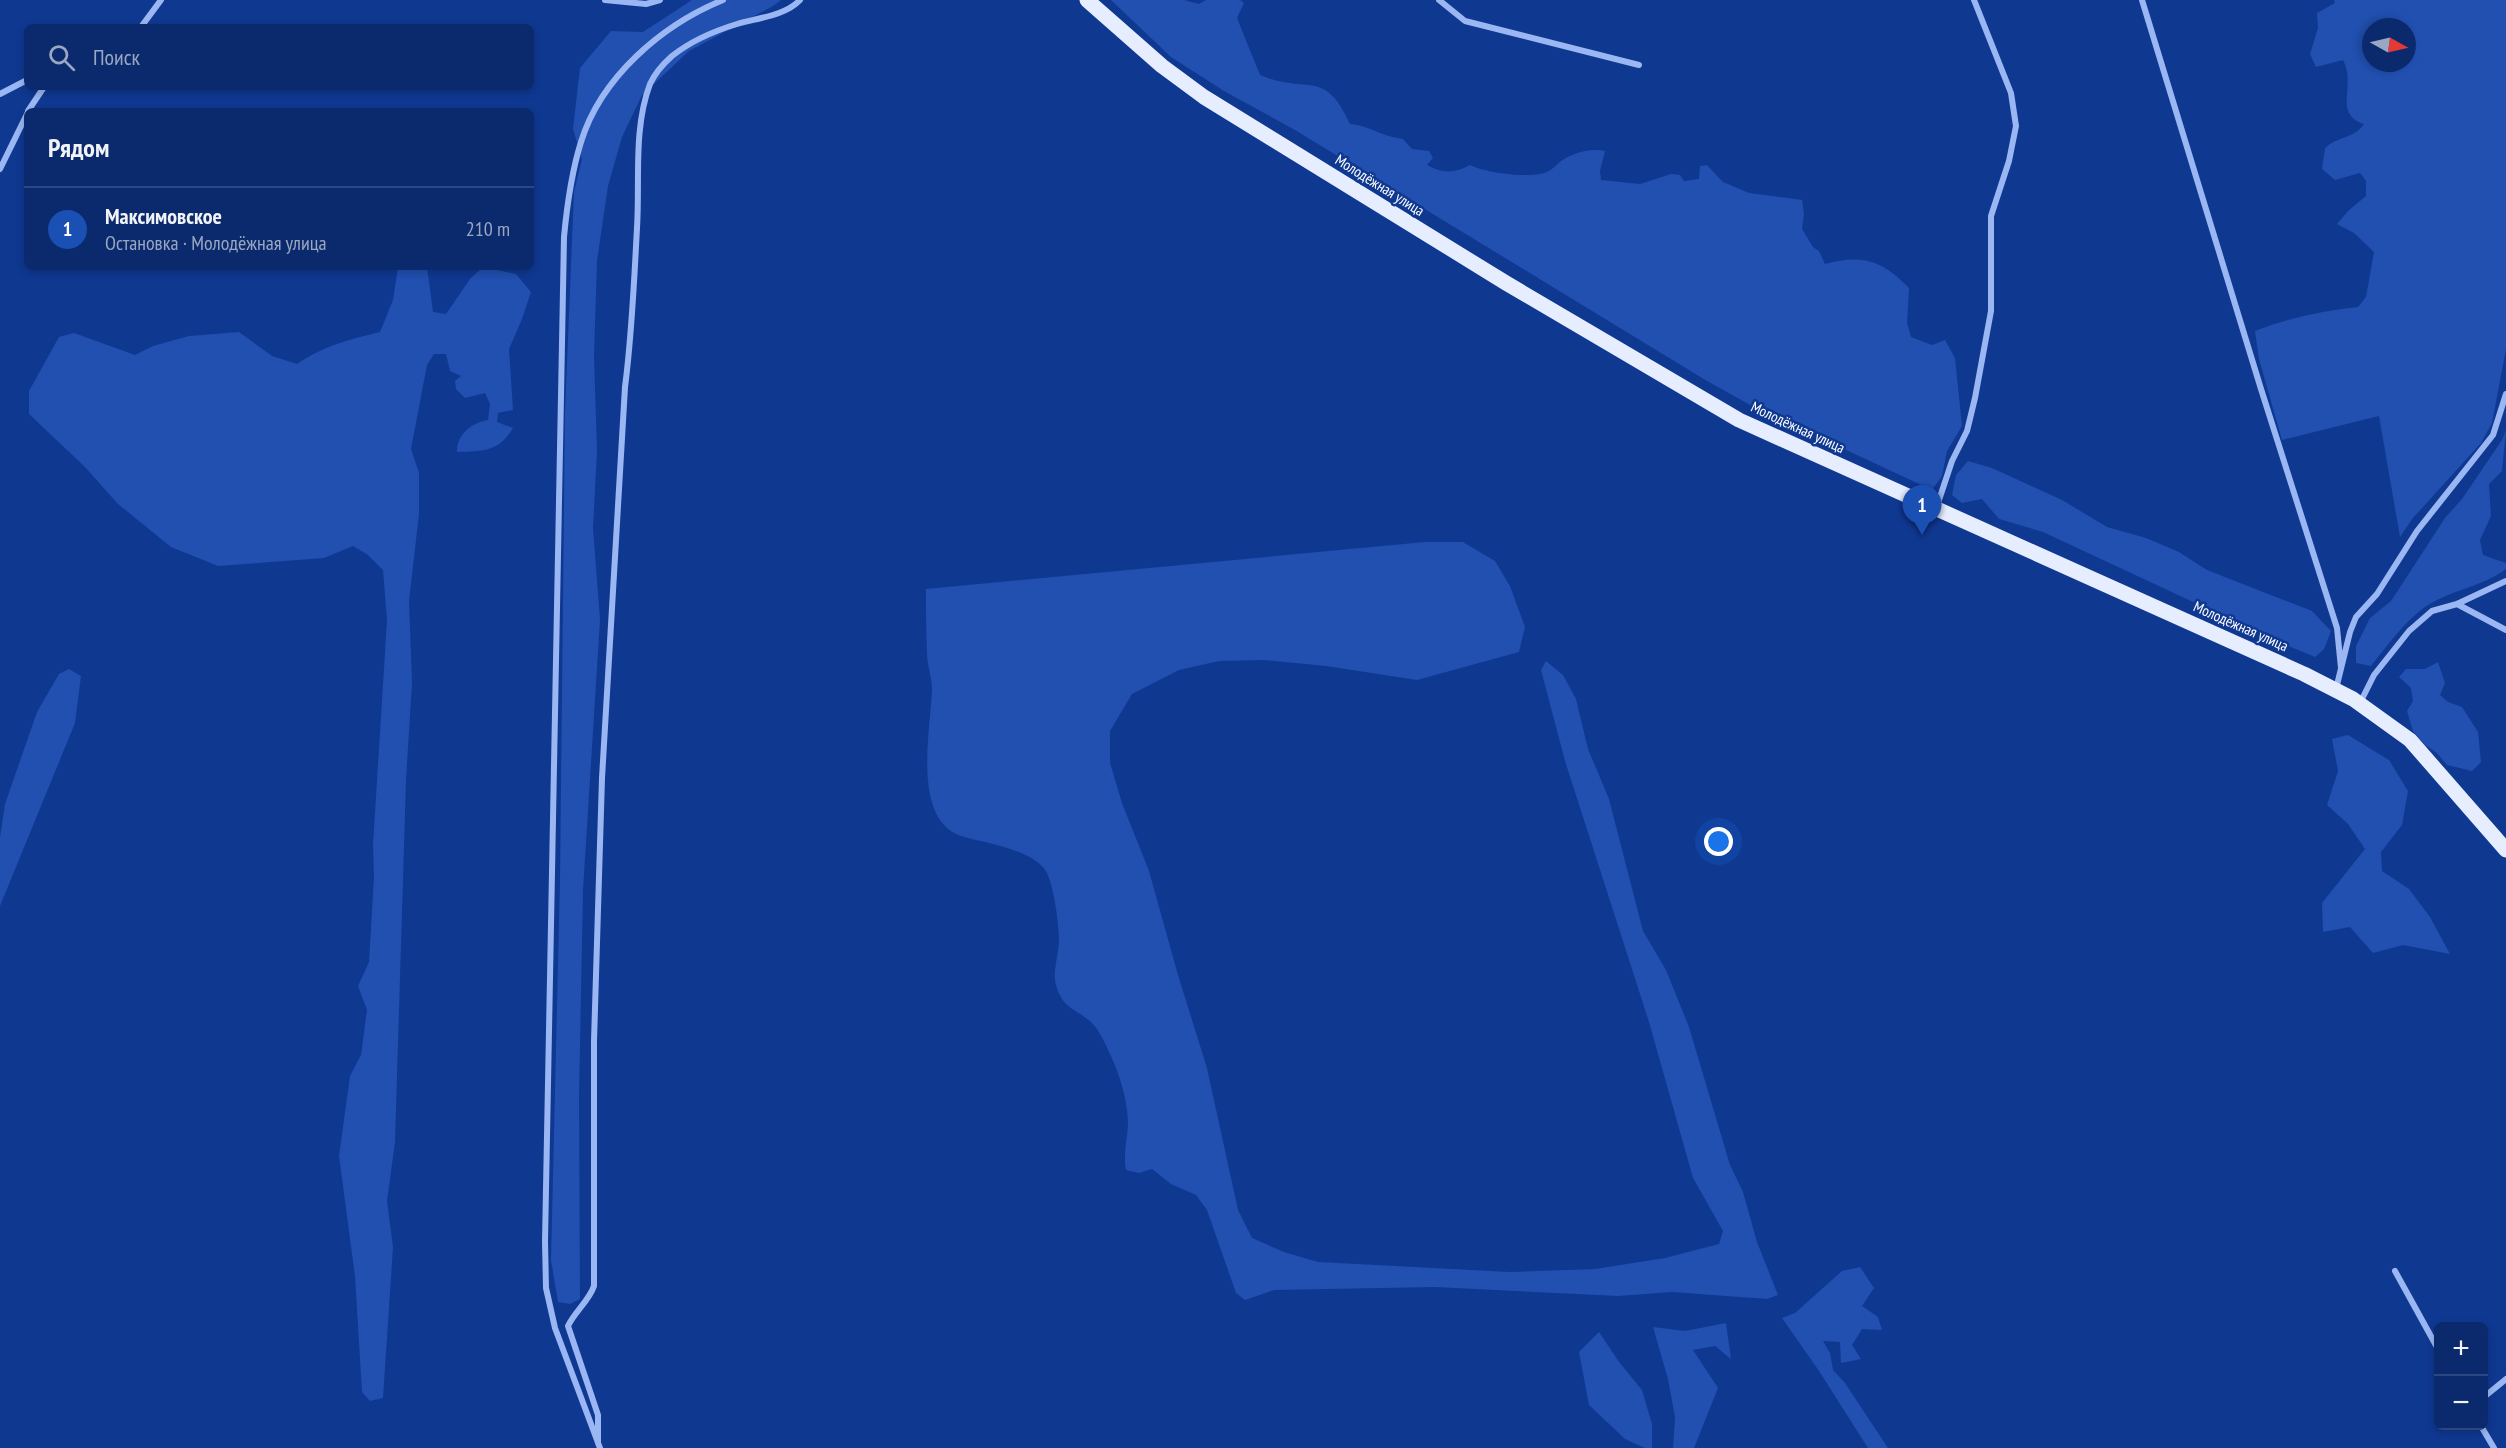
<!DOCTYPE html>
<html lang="ru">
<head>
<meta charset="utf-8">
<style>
  body { margin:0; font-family:"PT Sans Narrow",sans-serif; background:#193675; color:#f1f3f6 }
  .controls { position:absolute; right:18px; bottom:18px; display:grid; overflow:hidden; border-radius:9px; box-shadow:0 3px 9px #0003 }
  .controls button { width:54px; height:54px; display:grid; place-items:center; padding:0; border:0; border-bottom:2px solid #2b4680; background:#0b2a6d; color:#f1f3f6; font:30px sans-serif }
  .compass { position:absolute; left:2362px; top:18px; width:54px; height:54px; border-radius:50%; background:#0b2a6d; box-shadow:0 3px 9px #0003; rotate:98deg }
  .you { position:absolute; left:1719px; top:842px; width:21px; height:21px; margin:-15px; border:4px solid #fff; border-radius:50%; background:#1a73e8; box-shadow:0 0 0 9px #1a73e833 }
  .badge { display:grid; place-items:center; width:39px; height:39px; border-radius:50%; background:#ea580c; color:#fff; font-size:20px; font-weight:700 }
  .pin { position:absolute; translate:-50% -50px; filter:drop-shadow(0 2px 3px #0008) }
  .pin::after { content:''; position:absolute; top:32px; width:21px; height:18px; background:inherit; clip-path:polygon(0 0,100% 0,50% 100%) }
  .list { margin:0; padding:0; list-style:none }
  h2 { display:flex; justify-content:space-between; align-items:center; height:78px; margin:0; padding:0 24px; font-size:26px }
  h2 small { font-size:20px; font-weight:400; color:#9aa7c2 }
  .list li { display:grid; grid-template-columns:39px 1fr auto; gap:18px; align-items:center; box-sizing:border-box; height:84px; padding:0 24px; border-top:2px solid #2b4680 }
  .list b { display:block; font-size:22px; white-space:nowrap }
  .list p { margin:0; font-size:20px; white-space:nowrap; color:#9aa7c2 }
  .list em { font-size:20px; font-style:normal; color:#9aa7c2 }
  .icon { flex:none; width:33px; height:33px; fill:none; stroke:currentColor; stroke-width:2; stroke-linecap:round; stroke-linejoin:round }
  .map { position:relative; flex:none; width:2506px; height:1448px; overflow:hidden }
  .search { position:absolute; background:#0b2a6d; box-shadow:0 3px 9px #0003; left:24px; top:24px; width:510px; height:66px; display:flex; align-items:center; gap:15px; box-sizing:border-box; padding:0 21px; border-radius:9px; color:#9aa7c2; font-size:22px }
  .panel { position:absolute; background:#0b2a6d; box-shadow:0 3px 9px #0003; left:24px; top:108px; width:510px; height:162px; border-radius:9px }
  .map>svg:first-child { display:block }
  .green { fill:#2150b1; fill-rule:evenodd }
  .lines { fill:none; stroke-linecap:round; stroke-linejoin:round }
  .street { stroke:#9ab7f3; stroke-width:6 }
  .primary { stroke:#e6edff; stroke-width:15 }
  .labels { text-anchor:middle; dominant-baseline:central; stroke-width:5; stroke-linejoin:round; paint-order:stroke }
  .street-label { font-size:15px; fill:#fff; stroke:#0f3891 }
</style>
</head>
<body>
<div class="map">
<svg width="2506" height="1448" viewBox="0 0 2506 1448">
  <rect width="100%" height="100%" fill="#0f3891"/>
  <!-- green -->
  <path class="green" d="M692,0H781L773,6L689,51L642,95L622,137L608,186L597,261L594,356L597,451L593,528L600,620L583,890L579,1097L580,1299L570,1304L558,1302L551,1260L560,880L565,412L574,192L582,159L573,129L580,68L611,31L643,32Z
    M1111,0H1184L1199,4L1206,0H1240L1244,3L1237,18L1260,75C1306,95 1325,67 1350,124C1368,125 1383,137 1403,139L1412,149L1429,151L1433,158L1427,165C1442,174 1456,173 1470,165C1486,173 1529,179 1547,172C1552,170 1557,164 1561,161C1575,152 1590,148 1605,151L1600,171L1601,180L1640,184L1671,174L1680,175L1684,181L1699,179L1700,166L1707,165L1723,182L1749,193L1802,200L1804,214L1802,229L1813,247L1819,251L1825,264C1862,254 1882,260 1909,288L1907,323L1911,337L1932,345L1945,340L1955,358L1962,426L1947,451L1942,476L1932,490L1752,406L1707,381L1295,130L1224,91L1171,57Z
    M2334,0H2506V349L2492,423L2481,443L2413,518L2400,537L2379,416L2282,440L2259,359L2255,331C2288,318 2322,311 2358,307L2366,297L2374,252L2354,233L2337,224L2348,211L2366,196V181L2360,173L2335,180L2322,169L2325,148C2338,136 2354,139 2364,124C2332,113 2357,86 2343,60L2316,67L2310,54L2318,28L2317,13L2335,3ZM2371,27H2407V63H2371Z
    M398,267H427L433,312L446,314L470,279L483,267L516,274L531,292L522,319L509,349L513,410L498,413L497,422L513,428C499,452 483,451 457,452C457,434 471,423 488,420L490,404L485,393L465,398L456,389L455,381L461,376L450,371L446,354H434L427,365L411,449L419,473V514L409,601L412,683L406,780L395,1142L387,1201L393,1247L383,1398L370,1401L362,1392L355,1276L339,1156L350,1076L361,1055L367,1010L358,986L369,962L374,877L373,845L387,620L383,570L368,555L353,546L324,558L218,566L171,547L118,504L85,467L29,414V391L59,337L74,333L135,355L153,346L189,336L239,332L272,356L297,364C323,346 350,339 380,332L393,300Z
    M2506,430L2502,471L2489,484L2491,516L2480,540L2483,555L2506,563V569C2482,587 2450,590 2425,607C2404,622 2387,646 2371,666L2356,663V646L2370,618L2391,601L2445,518L2462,499L2502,440Z
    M1968,461L1992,468L2062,500L2107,527L2146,538L2179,552L2207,570L2312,611L2331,631L2324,649L2315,657L2281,643L2043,532L1999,519L1982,499L1962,503L1952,495L1956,475Z
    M1425,542H1463L1495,561L1510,586L1525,627L1519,652L1417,680L1326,666L1265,660L1219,661L1179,670L1132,694L1110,731V763L1122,803L1149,871L1178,975L1207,1068L1238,1210L1252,1238L1284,1252L1318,1262L1510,1272L1595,1269L1665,1258L1719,1244L1723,1231L1693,1178L1649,1022L1565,761L1541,670L1546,661L1563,675L1576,699L1588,749L1609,799L1643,931L1666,970L1689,1027L1730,1165L1743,1192L1757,1242L1778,1295L1767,1299L1672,1292L1618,1296L1435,1287L1274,1290L1245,1300L1236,1293L1207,1210L1196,1195L1171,1184L1152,1169L1139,1173L1126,1170C1123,1154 1127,1141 1128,1125C1128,1105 1122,1082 1114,1063C1109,1052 1101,1032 1092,1023C1076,1008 1063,1010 1056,985C1052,972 1059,954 1059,940C1059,924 1054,888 1047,873C1035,849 983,843 961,836C911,819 931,728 932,689C932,677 927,665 927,653C926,632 926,610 926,589Z
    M2438,662L2445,683L2440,695L2448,702L2462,707L2478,732L2481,762L2472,771L2447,765L2437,753L2425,745L2413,731L2407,711L2413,701L2411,688L2399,677L2406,669H2425Z
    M69,669L81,676L75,723L0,906V837L5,804L37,712L59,674Z
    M2348,735L2389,760L2408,791L2402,825L2381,852L2382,871L2409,889L2430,917L2450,954L2403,945L2373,953L2350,927L2323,932L2322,903L2365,849L2348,824L2327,805L2338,771L2332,739Z
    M1860,1267L1874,1288L1862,1306L1878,1317L1882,1330L1862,1329L1852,1345L1861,1359L1841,1363L1840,1342L1823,1341L1830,1353L1833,1370L1845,1383L1888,1448H1868L1819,1371L1782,1318L1795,1313L1842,1271Z
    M1726,1323L1731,1359L1715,1346L1693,1350L1718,1388L1694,1448H1673L1675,1417L1668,1379L1653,1327L1685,1331Z
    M1599,1332L1619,1362L1642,1390L1652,1424V1448H1645L1625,1439L1589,1405L1579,1352Z"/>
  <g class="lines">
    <!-- street -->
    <path class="street" d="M605,0L646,4L660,0
      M1439,0L1465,21L1639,65
      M2142,0L2261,389L2337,628L2341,668
      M141,27L161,0
      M0,94L27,80
      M28,111L44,87
      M0,169L27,114
      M1936,509L1952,461L1967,431L1975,398L1991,311V216L2009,161L2016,126L2011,93L1974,0
      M2457,604L2506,630
      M2336,689L2350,632L2356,617L2377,594L2417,531L2493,435L2506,394
      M2360,703L2374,675L2409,631L2432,611L2457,604L2506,581
      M2395,1271L2438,1349
      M2484,1397L2506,1379
      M2481,1426L2494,1448
      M598,1443V1415L568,1326C575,1311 589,1301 594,1286V1041L602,778L625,387C632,334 634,282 637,228C640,181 633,129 650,84C655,73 663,64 672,56C691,41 714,31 737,24C757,18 785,16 800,0
      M600,1448L555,1328L546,1288L545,1242L564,237C567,205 571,174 581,142C601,77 662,25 723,0"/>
    <!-- primary -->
    <path class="primary" d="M1087,0L1162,66L1204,97L1506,283L1739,420L2304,674L2353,699L2410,740L2506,850"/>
  </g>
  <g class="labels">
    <!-- street labels -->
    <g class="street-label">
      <text transform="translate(1380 185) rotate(32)">Молодёжная улица</text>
      <text transform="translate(1798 427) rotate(25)">Молодёжная улица</text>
      <text transform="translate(2241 626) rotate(24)">Молодёжная улица</text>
    </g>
  </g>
</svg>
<div class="controls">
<button>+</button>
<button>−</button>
</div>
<svg class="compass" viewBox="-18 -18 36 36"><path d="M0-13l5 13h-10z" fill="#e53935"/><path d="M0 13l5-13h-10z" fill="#9aa7c2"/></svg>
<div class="you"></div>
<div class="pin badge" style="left:1922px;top:535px;background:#1a4fb4">1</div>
<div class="search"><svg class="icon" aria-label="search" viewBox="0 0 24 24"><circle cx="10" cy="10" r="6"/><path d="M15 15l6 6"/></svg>Поиск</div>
<section class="panel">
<h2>Рядом<small></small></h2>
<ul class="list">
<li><span class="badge" style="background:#1a4fb4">1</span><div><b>Максимовское</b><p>Остановка · Молодёжная улица</p></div><em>210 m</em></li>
</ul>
</section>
</div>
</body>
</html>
